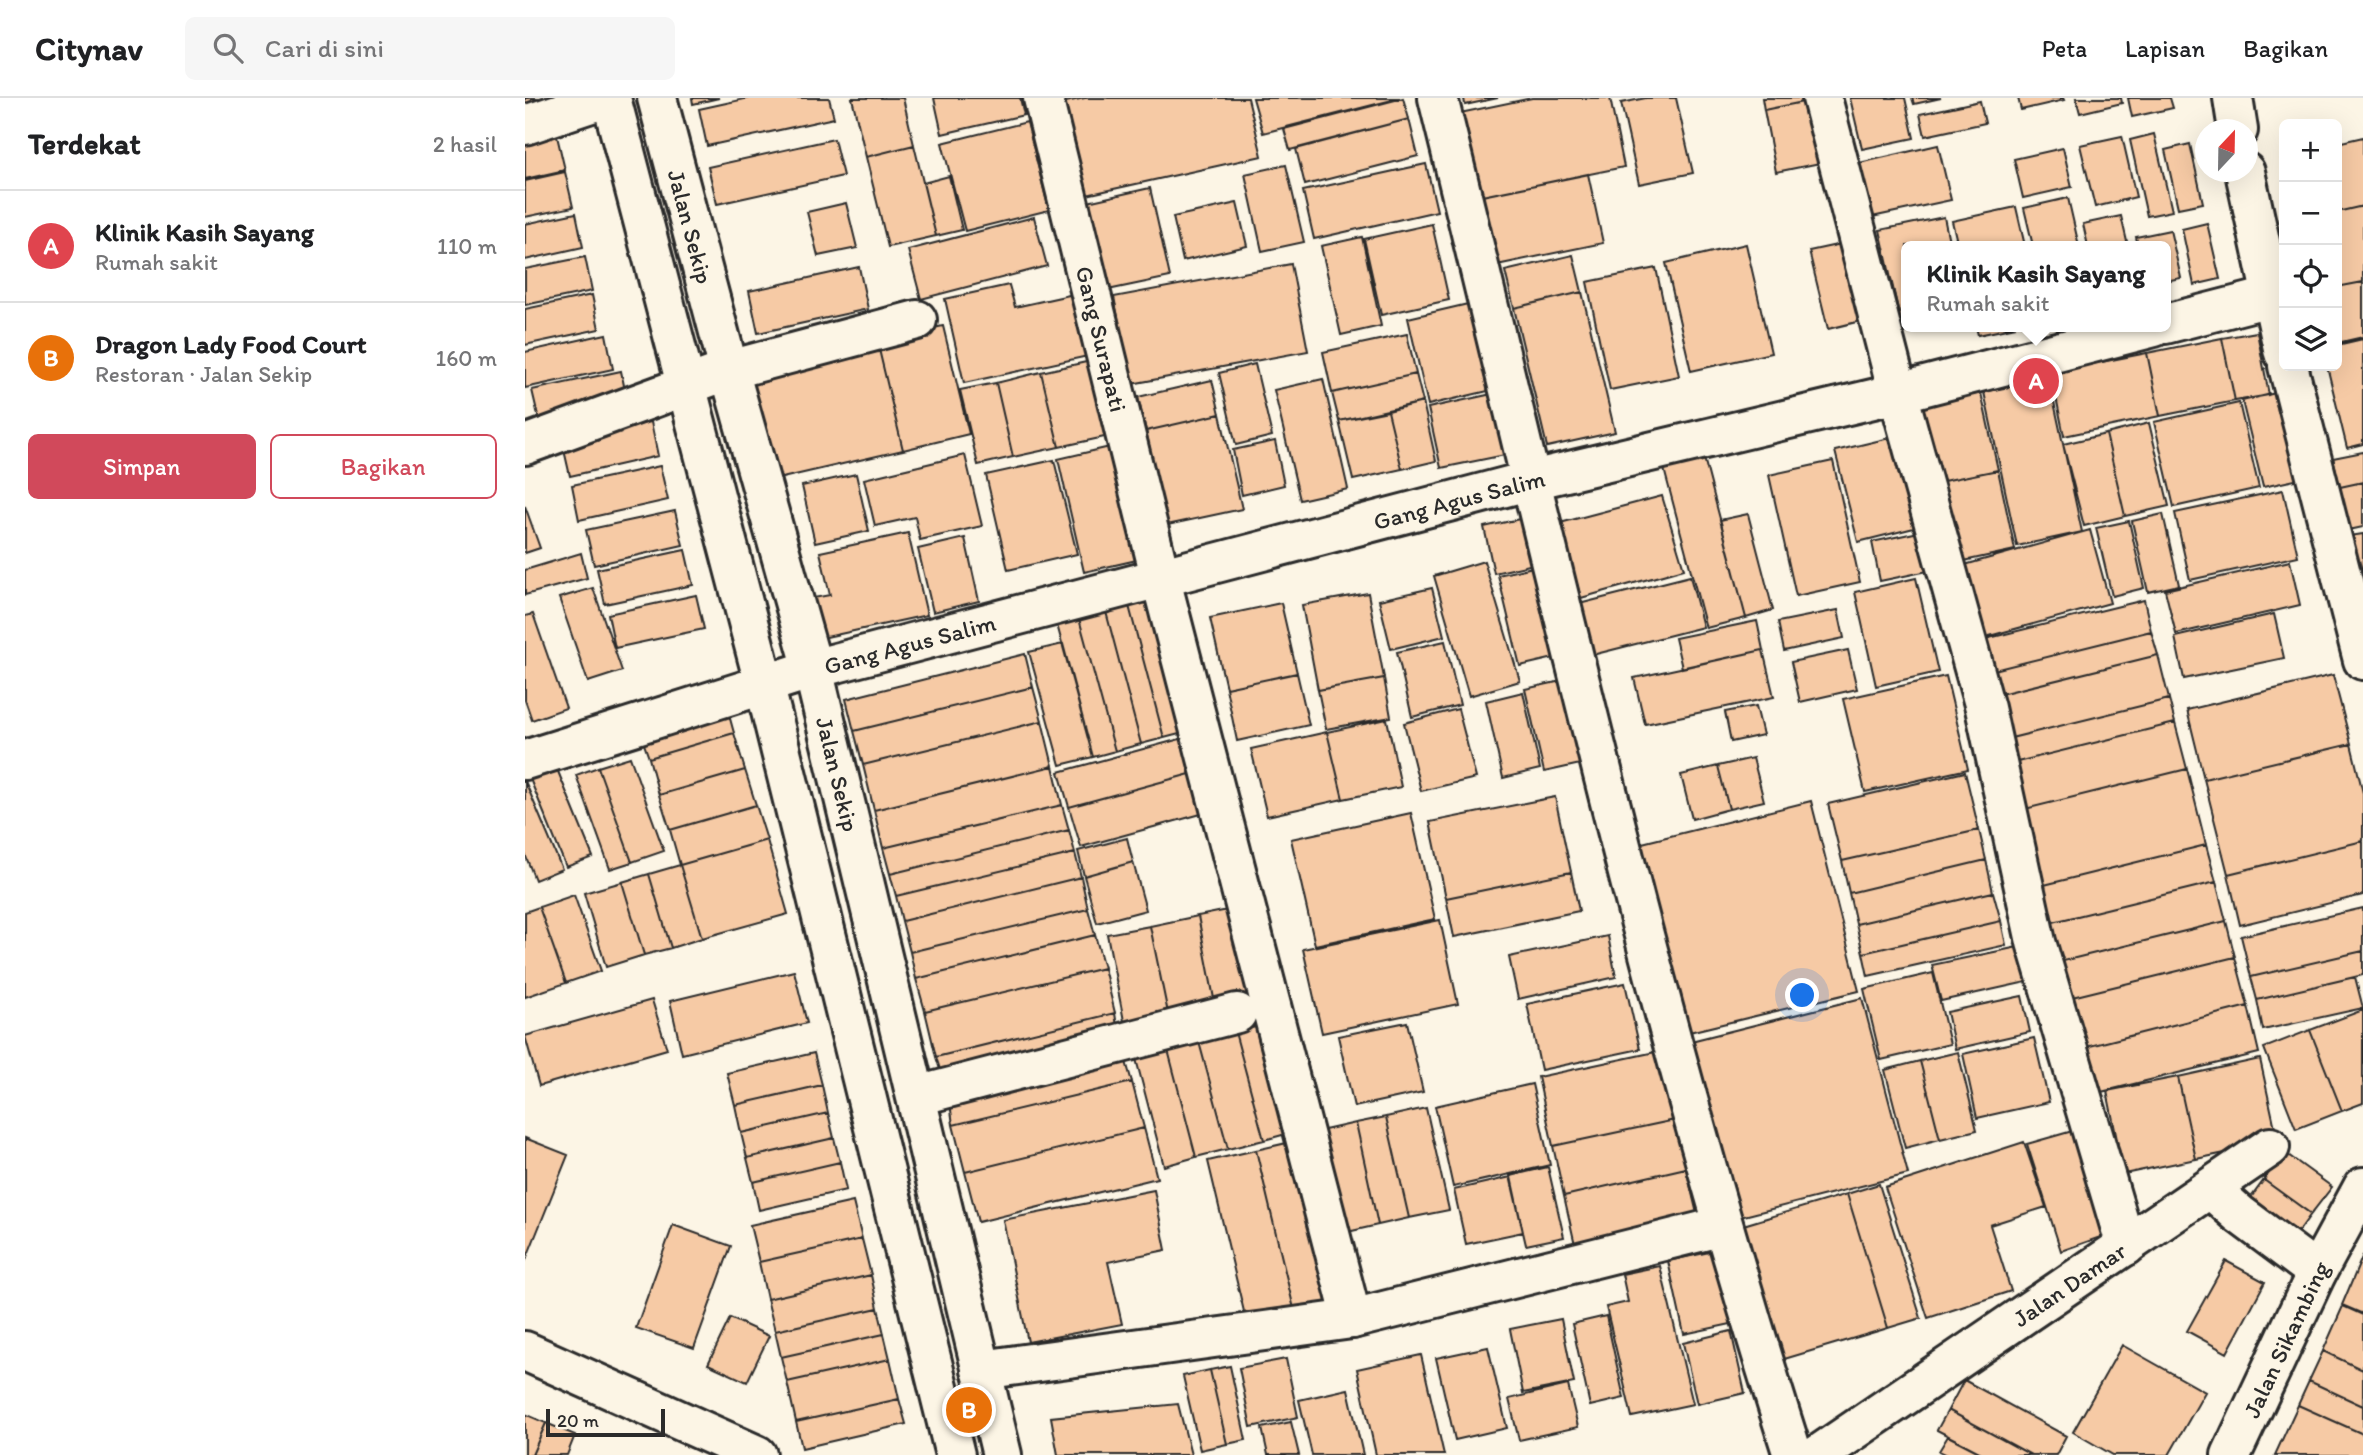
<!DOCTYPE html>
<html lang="id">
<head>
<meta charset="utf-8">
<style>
  body { margin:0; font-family:Itim,sans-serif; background:#f6f6f6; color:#202124 }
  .controls { position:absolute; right:21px; top:21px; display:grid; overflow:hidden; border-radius:10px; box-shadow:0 7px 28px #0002 }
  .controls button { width:63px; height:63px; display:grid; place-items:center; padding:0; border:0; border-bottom:2px solid #e0e0e0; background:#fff; color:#202124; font:35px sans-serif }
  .compass { position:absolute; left:1670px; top:21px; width:63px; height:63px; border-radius:50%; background:#fff; box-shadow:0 7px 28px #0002; rotate:22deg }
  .scale { position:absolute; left:21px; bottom:18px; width:119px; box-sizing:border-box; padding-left:7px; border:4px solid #2b2b2b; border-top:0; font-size:19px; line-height:24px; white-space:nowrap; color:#2b2b2b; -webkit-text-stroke:5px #fcf5e5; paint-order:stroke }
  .you { position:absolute; left:1278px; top:898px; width:24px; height:24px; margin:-18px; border:5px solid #fff; border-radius:50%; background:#1a73e8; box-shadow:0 0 0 10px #1a73e833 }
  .badge { display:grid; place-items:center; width:46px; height:46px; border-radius:50%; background:#d1495b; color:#fff; font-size:23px; font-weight:700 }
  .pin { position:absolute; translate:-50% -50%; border:4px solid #fff; box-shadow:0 2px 7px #0006 }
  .popup { position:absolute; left:1376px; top:143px; width:270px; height:91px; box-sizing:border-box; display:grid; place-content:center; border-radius:10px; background:#fff; filter:drop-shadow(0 2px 5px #0005); font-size:23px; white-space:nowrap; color:#757577 }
  .popup b { font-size:26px; color:#202124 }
  .popup::after { content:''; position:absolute; left:50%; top:100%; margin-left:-14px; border:14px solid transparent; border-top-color:#fff }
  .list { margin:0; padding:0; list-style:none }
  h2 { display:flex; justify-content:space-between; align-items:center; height:91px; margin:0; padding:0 28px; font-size:30px }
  h2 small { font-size:23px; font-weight:400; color:#757577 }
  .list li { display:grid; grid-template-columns:46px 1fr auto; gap:21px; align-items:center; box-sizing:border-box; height:112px; padding:0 28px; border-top:2px solid #e0e0e0 }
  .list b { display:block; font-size:26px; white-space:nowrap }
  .list p { margin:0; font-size:23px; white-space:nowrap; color:#757577 }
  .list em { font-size:23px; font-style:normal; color:#757577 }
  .actions { display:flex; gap:14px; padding:21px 28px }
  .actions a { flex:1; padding:16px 0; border:2px solid #d1495b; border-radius:10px; text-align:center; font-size:24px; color:#d1495b }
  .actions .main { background:#d1495b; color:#fff }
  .icon { flex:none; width:38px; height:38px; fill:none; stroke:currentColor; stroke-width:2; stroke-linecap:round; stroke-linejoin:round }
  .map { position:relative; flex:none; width:1838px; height:1357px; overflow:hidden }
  header { display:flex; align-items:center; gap:42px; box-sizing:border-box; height:98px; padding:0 35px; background:#fff; border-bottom:2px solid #e0e0e0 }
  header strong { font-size:33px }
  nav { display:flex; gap:38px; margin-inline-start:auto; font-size:24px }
  .search { width:490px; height:63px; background:#f6f6f6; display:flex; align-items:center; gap:18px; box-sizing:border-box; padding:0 24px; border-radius:10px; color:#757577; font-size:26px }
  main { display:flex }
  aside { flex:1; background:#fff }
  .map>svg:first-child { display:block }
  .building { fill:#f6caa5; stroke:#2b2b2b; stroke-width:2 }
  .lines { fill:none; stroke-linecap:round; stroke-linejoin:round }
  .minor-casing { stroke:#2b2b2b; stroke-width:44 }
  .minor { stroke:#fcf5e5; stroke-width:38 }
  .labels { text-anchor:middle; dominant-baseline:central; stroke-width:7; stroke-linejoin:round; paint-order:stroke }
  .street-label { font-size:24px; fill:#2b2b2b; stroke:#fcf5e5 }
</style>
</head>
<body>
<header>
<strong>Citynav</strong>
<div class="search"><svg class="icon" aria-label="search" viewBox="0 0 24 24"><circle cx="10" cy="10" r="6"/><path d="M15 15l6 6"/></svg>Cari di sini</div>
<nav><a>Peta</a><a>Lapisan</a><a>Bagikan</a></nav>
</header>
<main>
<aside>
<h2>Terdekat<small>2 hasil</small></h2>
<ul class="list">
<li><span class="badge" style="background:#e0444e">A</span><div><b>Klinik Kasih Sayang</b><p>Rumah sakit</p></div><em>110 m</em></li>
<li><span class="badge" style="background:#e8710a">B</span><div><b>Dragon Lady Food Court</b><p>Restoran · Jalan Sekip</p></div><em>160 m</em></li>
</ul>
<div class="actions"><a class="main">Simpan</a><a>Bagikan</a></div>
</aside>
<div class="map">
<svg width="1838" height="1357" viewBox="0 0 1838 1357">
  <rect width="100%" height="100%" fill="#fcf5e5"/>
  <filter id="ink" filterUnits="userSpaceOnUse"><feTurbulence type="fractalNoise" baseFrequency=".0143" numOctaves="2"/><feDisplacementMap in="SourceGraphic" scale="14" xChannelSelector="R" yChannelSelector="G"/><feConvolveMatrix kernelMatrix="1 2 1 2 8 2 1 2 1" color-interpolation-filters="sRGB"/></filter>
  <g filter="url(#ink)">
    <!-- building -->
    <path class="building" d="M0,0H14L15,6L0,10Z
      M167,0H194L168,6Z
      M224,0H304L309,20L182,48L174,11Z
      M327,0H378L389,47L341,59Z
      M409,0H495L499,17L417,36Z
      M560,0H723L737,58L557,98L536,5Z
      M728,0H875L738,35Z
      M878,0L884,21L765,52L759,31Z
      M939,0H973L940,7Z
      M1007,0H1085L1099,69L952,99L935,15Z
      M1121,0H1151L1168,75L1114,86L1096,5Z
      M1237,0H1283V3L1239,12Z
      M1325,0H1380L1389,40L1337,51Z
      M1387,0H1416L1389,6Z
      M1493,0H1538L1539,2L1496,12Z
      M1551,0H1596L1597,5L1555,15Z
      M1603,0H1645L1648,10L1607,19Z
      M1283,3L1295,65L1251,74L1239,12Z
      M1455,3L1460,25L1400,38L1395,16Z
      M884,21L893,58L780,87L771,51Z
      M502,24L524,112L440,133L417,45Z
      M1629,36L1647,113L1622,118L1605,42Z
      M32,38L40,72L0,81V45Z
      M1597,38L1611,99L1570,109L1555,47Z
      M1838,39V108L1812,114V45Z
      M309,41L318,78L192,106L183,69Z
      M1665,46L1678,105L1653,110L1640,52Z
      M389,47L411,138L363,149L341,59Z
      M1413,47L1426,102L1347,119L1334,65Z
      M1538,50L1547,89L1498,100L1489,61Z
      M901,66L912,113L789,141L778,93Z
      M761,67L779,144L737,153L720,76Z
      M40,74L48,109L0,119V83Z
      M1063,76L1078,145L967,168L952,99Z
      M424,78L437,132L411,138L398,85Z
      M625,90L645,179L578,193L558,105Z
      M1543,100L1554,148H1508L1499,110Z
      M321,105L332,150L293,158L282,114Z
      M712,105L722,148L658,163L648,119Z
      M1838,108V184L1812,189V114Z
      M1491,109L1500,148H1433L1427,123Z
      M51,115L58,149L0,162V126Z
      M1596,118L1603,148H1563L1558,126Z
      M509,119L522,168L396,201L383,152Z
      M1419,119L1425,148H1382V229H1400L1378,234L1355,132Z
      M1682,125L1695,181L1669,187L1657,131Z
      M907,126L924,202L856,217L839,141Z
      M1645,132L1656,180L1640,183V148H1613L1611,139Z
      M837,139L856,228L816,237L796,148Z
      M1321,145L1340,222L1303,231L1284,153Z
      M1221,146L1246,255L1166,273L1141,165Z
      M1048,157L1057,194L989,210L980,173Z
      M60,159L67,193L0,207V171Z
      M766,166L783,253L606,286L589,199Z
      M334,169L343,211L233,235L224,193Z
      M1131,170L1154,278L1085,292L1062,184Z
      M1838,184V239L1812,245V189Z
      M484,187L490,209L549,196L563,258L439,285L420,201Z
      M1057,194L1090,334L1022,349L989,210Z
      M67,197L74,231L0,247V211Z
      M943,206L963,293L903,307L883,220Z
      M418,228L444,336L378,352L352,243Z
      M1451,229H1491L1453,237Z
      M1732,234L1744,297L1710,303L1697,240Z
      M81,236L88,271L0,290V254Z
      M882,236L891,276L807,295L798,254Z
      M1697,240L1710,303L1635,318L1622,255Z
      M1838,241V346L1822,350L1802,268H1812V247Z
      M352,243L378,352L244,383L218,275Z
      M1622,255L1635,318L1539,338L1526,274Z
      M575,261L593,336L534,349L516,274Z
      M730,266L747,338L711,347L694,275Z
      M96,273L103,307L15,326L7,292Z
      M516,274L534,349L488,359L471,285Z
      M891,276L898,304L814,323L807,295Z
      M798,281L823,391L775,402L749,292Z
      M1524,281L1557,434L1492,448L1459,294Z
      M687,282L695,316L621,333L613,299Z
      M471,285L488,359L453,367L435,292Z
      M1759,293L1779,380L1738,389L1717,303Z
      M1456,295L1473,372L1408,385L1392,309Z
      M967,296L980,357L916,370L903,310Z
      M898,304L911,363L877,371L863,313Z
      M1714,305L1734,390L1649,409L1629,324Z
      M863,313L877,371L828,382L814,323Z
      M695,316L717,411L642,427L621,333Z
      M126,324L133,358L45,378L37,343Z
      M1624,325L1644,408L1600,418L1581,336Z
      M1581,336L1600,418L1559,428L1538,346Z
      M1369,339L1393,429L1333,444L1310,353Z
      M750,343L759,387L717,397L708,352Z
      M598,346L625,459L559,474L533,361Z
      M1838,354V384L1815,389L1808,360Z
      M1178,356L1221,520L1181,530L1138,367Z
      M440,357L457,428L395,442L390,419L350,428L339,381Z
      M529,362L552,456L483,472L461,377Z
      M1308,363L1335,484L1271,498L1244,377Z
      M135,368L143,402L54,422L47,387Z
      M1473,372L1490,452L1425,466L1408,385Z
      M331,376L344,433L290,445L277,388Z
      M1838,384V429L1824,432L1815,389Z
      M1758,392L1773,458L1665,482L1650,415Z
      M1137,398L1159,471L1056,500L1035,425Z
      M0,408L15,450L0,455Z
      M150,413L158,447L69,467L61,432Z
      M1223,416L1248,512L1221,520L1195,422Z
      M1638,416L1654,487L1623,494L1607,423Z
      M1008,418L1018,464L969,475L959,429Z
      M1604,423L1619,490L1587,498L1571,430Z
      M1565,432L1585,505L1457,540L1436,468Z
      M1394,434L1403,473L1355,483L1347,444Z
      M383,435L402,517L292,541L283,501L305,497L295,454Z
      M1838,436V484L1825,438Z
      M440,440L454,503L408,514L393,451Z
      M160,452L168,487L80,506L72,471Z
      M56,455L62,480L0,497V472Z
      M959,463L995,583L944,598L909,478Z
      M1765,463L1775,507L1651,536L1640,492Z
      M1021,466L1042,557L995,568L973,477Z
      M1165,478L1178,529L1067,557L1054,506Z
      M1391,480L1413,574L1351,588L1330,494Z
      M68,490L97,573L63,584L34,500Z
      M907,490L919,538L866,551L854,502Z
      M843,495L859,580L793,592L777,507Z
      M171,497L179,531L90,550L83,516Z
      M630,497L666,633L639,640L603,504Z
      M1619,502L1626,533L1461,574L1452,543Z
      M603,504L639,640L616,646L580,510Z
      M756,505L772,575L701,590L685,520Z
      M580,510L616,646L590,653L553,517Z
      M1313,512L1319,540L1259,553L1253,524Z
      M8,516L41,610L7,622L0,602V518Z
      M1749,516L1759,560L1659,581L1650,539Z
      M553,517L590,653L568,659L531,523Z
      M1232,523L1238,552L1157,570L1150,540Z
      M1626,533L1633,557L1467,598L1461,574Z
      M920,543L935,607L887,619L872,554Z
      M538,546L568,659L535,667L504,554Z
      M1238,552L1249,599L1120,626L1109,580Z
      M1323,552L1332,591L1275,604L1266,564Z
      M500,556L508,589L329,633L321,601Z
      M1633,557L1644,601L1478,642L1467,598Z
      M772,575L784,627L712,643L701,590Z
      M1808,577L1826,646L1679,681L1662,612Z
      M1421,578L1443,671L1340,694L1318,601Z
      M859,580L866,619L801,631L793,592Z
      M1041,582L1060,665L1019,674L1000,591Z
      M508,589L517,623L338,667L329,633Z
      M998,594L1015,671L978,680L961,603Z
      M1644,601L1650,625L1484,666L1478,642Z
      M201,606L209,635L124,660L114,632Z
      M1231,608L1238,637L1206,644L1200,614Z
      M933,611L951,680L896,693L879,625Z
      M862,621L876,689L818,701L802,634Z
      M517,623L528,668L349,712L338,667Z
      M1650,625L1662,671L1496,712L1484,666Z
      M802,634L818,701L742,718L726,651Z
      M209,635L220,672L134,697L124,660Z
      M666,638L676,673L544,709L534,674Z
      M1826,646L1838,695V743L1703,776L1679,681Z
      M105,659L139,753L107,764L73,669Z
      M1228,660L1239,703L1204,711L1193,668Z
      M528,668L537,707L358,750L349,712Z
      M1193,668L1204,711L1167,721L1156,677Z
      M73,669L107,764L85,771L51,677Z
      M32,671L68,759L41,769L5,681Z
      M1662,671L1681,747L1515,788L1496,712Z
      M220,672L231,707L145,732L134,697Z
      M676,673L687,713L556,749L544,709Z
      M1440,674L1454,732L1317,763L1303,706Z
      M0,683L37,771L10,782L0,756Z
      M1030,699L1046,774L921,800L905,724Z
      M1286,703L1334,893L1160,935L1113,746Z
      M231,707L242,742L155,767L145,732Z
      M537,707L544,732L365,776L358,750Z
      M886,715L910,821L790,847L766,741Z
      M544,732L550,755L371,798L365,776Z
      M1454,732L1461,762L1324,795L1317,763Z
      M602,740L608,764L559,778L553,753Z
      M242,742L263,816L177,840L155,767Z
      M1838,743V797L1715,827L1703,776Z
      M1681,747L1691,784L1524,825L1515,788Z
      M550,755L556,779L377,823L371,798Z
      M1461,762L1468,794L1331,826L1324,795Z
      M608,764L621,812L572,825L559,778Z
      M155,767L177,840L146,850L124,776Z
      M1046,774L1054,813L929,839L921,800Z
      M124,776L146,850L119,857L97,784Z
      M556,779L563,811L385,854L377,823Z
      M97,784L119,857L81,869L59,795Z
      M1691,784L1701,823L1534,864L1524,825Z
      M1468,794L1476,823L1338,855L1331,826Z
      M49,797L76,873L41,885L14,809Z
      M14,809L41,885L0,899V814Z
      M718,809L737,902L691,911L673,818Z
      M1838,810V853L1726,879L1716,838Z
      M563,811L570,837L391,881L385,854Z
      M673,818L691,911L644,920L625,828Z
      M915,822L933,906L797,935L778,851Z
      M1476,823L1481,847L1343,878L1338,855Z
      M1701,823L1710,859L1543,900L1534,864Z
      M625,828L644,920L600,928L582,836Z
      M570,837L579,870L400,913L391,881Z
      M1083,838L1091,879L993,901L984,859Z
      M1498,848L1506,883L1416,903L1407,867Z
      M1838,853V877L1732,902L1726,879Z
      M1710,859L1723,908L1557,950L1543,900Z
      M579,870L590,915L411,959L400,913Z
      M269,873L282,925L157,956L145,903Z
      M1408,875L1425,946L1356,962L1339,891Z
      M1830,879L1838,910L1738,932L1732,902Z
      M1100,885L1115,951L1016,972L1002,906Z
      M1497,898L1505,934L1430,951L1422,914Z
      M1337,900L1383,1076L1211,1120L1166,943Z
      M127,902L142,951L14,988L0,938Z
      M1723,908L1734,955L1568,996L1557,950Z
      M1838,912V1005L1817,1013L1785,932Z
      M590,915L594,942L419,984L411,959Z
      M882,924L898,994L829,1009L813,938Z
      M743,926L772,1033L739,1042L710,934Z
      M1785,932L1817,1013L1771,1031L1739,950Z
      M710,934L739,1042L703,1051L674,944Z
      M1509,940L1524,1004L1452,1020L1438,956Z
      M674,944L703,1051L671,1059L643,952Z
      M643,952L671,1059L639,1068L611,961Z
      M1135,953L1150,1022L1028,1048L1013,979Z
      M1433,954L1452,1032L1415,1041L1395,963Z
      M289,955L297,987L210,1007L202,975Z
      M599,957L607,984L428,1027L424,997Z
      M1735,961L1753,1044L1671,1061L1653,979Z
      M1395,963L1415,1041L1380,1050L1360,972Z
      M1653,979L1671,1061L1599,1076L1582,993Z
      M607,984L619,1030L440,1074L428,1027Z
      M1007,986L1025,1067L928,1089L910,1008Z
      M297,987L303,1015L216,1035L210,1007Z
      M901,1010L924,1112L884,1120L861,1019Z
      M303,1015L309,1040L222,1060L216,1035Z
      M861,1019L884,1120L853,1127L831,1025Z
      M1150,1022L1161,1070L1039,1098L1028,1048Z
      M831,1025L853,1127L818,1135L795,1033Z
      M619,1030L632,1080L453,1124L440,1074Z
      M1551,1032L1584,1136L1536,1153L1502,1046Z
      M0,1040L43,1057L0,1164Z
      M309,1040L315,1064L228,1084L222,1060Z
      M775,1042L813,1201L769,1211L731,1052Z
      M1499,1044L1521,1109L1465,1127L1486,1193L1403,1220L1360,1089Z
      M731,1052L769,1211L721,1222L683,1063Z
      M1759,1054L1807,1089L1786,1116L1739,1082Z
      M315,1064L321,1092L234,1112L228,1084Z
      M1023,1069L1039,1139L1001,1147L985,1078Z
      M1161,1070L1174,1124L1051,1151L1039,1098Z
      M986,1079L998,1134L941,1146L929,1092Z
      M1739,1082L1786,1116L1766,1144L1719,1109Z
      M1354,1086L1396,1220L1363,1230L1322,1096Z
      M629,1092L641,1152L583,1164L597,1226L503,1244L478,1122Z
      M1322,1096L1363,1230L1256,1262L1215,1128Z
      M328,1104L337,1141L234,1164L225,1127Z
      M148,1127L206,1148L169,1250L111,1230Z
      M337,1141L346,1177L242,1201L234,1164Z
      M1189,1153L1206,1226L1159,1236L1143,1163Z
      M1838,1157V1216L1817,1207Z
      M1701,1163L1740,1184L1702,1255L1662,1233Z
      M1135,1168L1168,1306L1107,1319L1081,1209L1103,1204L1097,1176Z
      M346,1177L353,1210L250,1233L242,1201Z
      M1818,1208L1838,1217V1272L1798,1253Z
      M353,1210L359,1236L256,1259L250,1233Z
      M1081,1218L1099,1300L1065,1308L1047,1226Z
      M205,1220L244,1238L222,1284L183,1266Z
      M1036,1221L1049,1285L998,1295L985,1231Z
      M1206,1233L1220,1295L1172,1306L1158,1245Z
      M359,1236L365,1261L262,1284L256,1259Z
      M1597,1247L1680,1294L1644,1357H1588L1548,1334Z
      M963,1249L982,1330L930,1342L911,1260Z
      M1798,1253L1838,1272V1308L1784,1283Z
      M896,1257L919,1357H851L832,1271Z
      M365,1261L374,1301L271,1324L262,1284Z
      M761,1261L773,1319L726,1329L714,1270Z
      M705,1268L721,1342L702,1346L685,1272Z
      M685,1272L702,1346L675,1352L658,1278Z
      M1439,1282L1541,1338L1531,1357H1506L1423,1312Z
      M1784,1283L1838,1308V1336L1773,1307Z
      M1043,1287L1053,1329L994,1342L984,1301Z
      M823,1291L838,1357H787L774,1302Z
      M374,1301L381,1326L277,1350L271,1324Z
      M653,1306L666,1357H533L526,1319Z
      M1773,1307L1838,1336V1357H1750Z
      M1423,1312L1506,1357H1460L1412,1332Z
      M0,1316L21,1325L7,1357H0Z
      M766,1324L774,1357H743L737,1330Z
      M21,1325L50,1337L42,1357H7Z
      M1423,1338L1460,1357H1422L1414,1353Z"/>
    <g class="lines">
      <defs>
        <g id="minor">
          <path d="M86,0L239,585L430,1357"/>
          <path id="s1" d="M132,0L204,272L288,571L477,1357"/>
          <path id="s2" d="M518,0L636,482L827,1221"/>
          <path d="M913,0C1025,454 1126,912 1268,1357"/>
          <path d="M1297,0L1373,295L1460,610L1511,844L1601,1148"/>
          <path d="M1708,0L1713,32"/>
          <path d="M0,27L81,0"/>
          <path d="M1720,74L1759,255"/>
          <path d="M1640,226L1745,199"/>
          <path d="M1763,268L1838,562"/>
          <path d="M0,347L204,272L392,222"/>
          <path id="s3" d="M0,662L288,571L1007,382L1373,295L1629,229"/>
          <path d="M392,998L712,915"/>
          <path d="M1686,1091L1714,1116L1792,1174"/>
          <path d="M0,1253L232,1357"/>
          <path d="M456,1272L827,1221L1198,1128"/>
          <path id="s4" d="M1293,1357L1745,1049"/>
          <path id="s5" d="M1706,1357L1792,1174L1838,1089"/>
        </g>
      </defs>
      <!-- minor casing -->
      <use href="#minor" class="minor-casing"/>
      <!-- minor -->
      <use href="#minor" class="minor"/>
    </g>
  </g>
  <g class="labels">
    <!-- street labels -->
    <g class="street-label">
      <text stroke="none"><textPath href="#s1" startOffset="133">Jalan Sekip</textPath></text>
      <text stroke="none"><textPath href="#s2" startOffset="248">Gang Surapati</textPath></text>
      <text stroke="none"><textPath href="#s3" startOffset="970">Gang Agus Salim</textPath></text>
      <text stroke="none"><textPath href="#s3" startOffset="402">Gang Agus Salim</textPath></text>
      <text stroke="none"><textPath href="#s1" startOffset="700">Jalan Sekip</textPath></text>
      <text stroke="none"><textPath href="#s4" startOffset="304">Jalan Damar</textPath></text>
      <text stroke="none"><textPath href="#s5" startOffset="128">Jalan Sikambing</textPath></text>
    </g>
  </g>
</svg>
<div class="controls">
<button>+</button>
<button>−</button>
<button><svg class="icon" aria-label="locate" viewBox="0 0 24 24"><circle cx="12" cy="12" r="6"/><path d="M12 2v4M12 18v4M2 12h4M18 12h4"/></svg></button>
<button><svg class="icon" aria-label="layers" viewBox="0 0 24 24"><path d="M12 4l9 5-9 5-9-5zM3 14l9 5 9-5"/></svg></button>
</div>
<svg class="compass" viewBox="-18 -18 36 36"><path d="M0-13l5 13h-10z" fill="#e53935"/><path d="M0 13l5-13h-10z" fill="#757577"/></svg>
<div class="scale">20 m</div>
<div class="you"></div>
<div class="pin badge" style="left:1511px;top:283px;background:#e0444e">A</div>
<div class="popup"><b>Klinik Kasih Sayang</b>Rumah sakit</div>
<div class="pin badge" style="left:444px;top:1312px;background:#e8710a">B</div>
</div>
</main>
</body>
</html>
